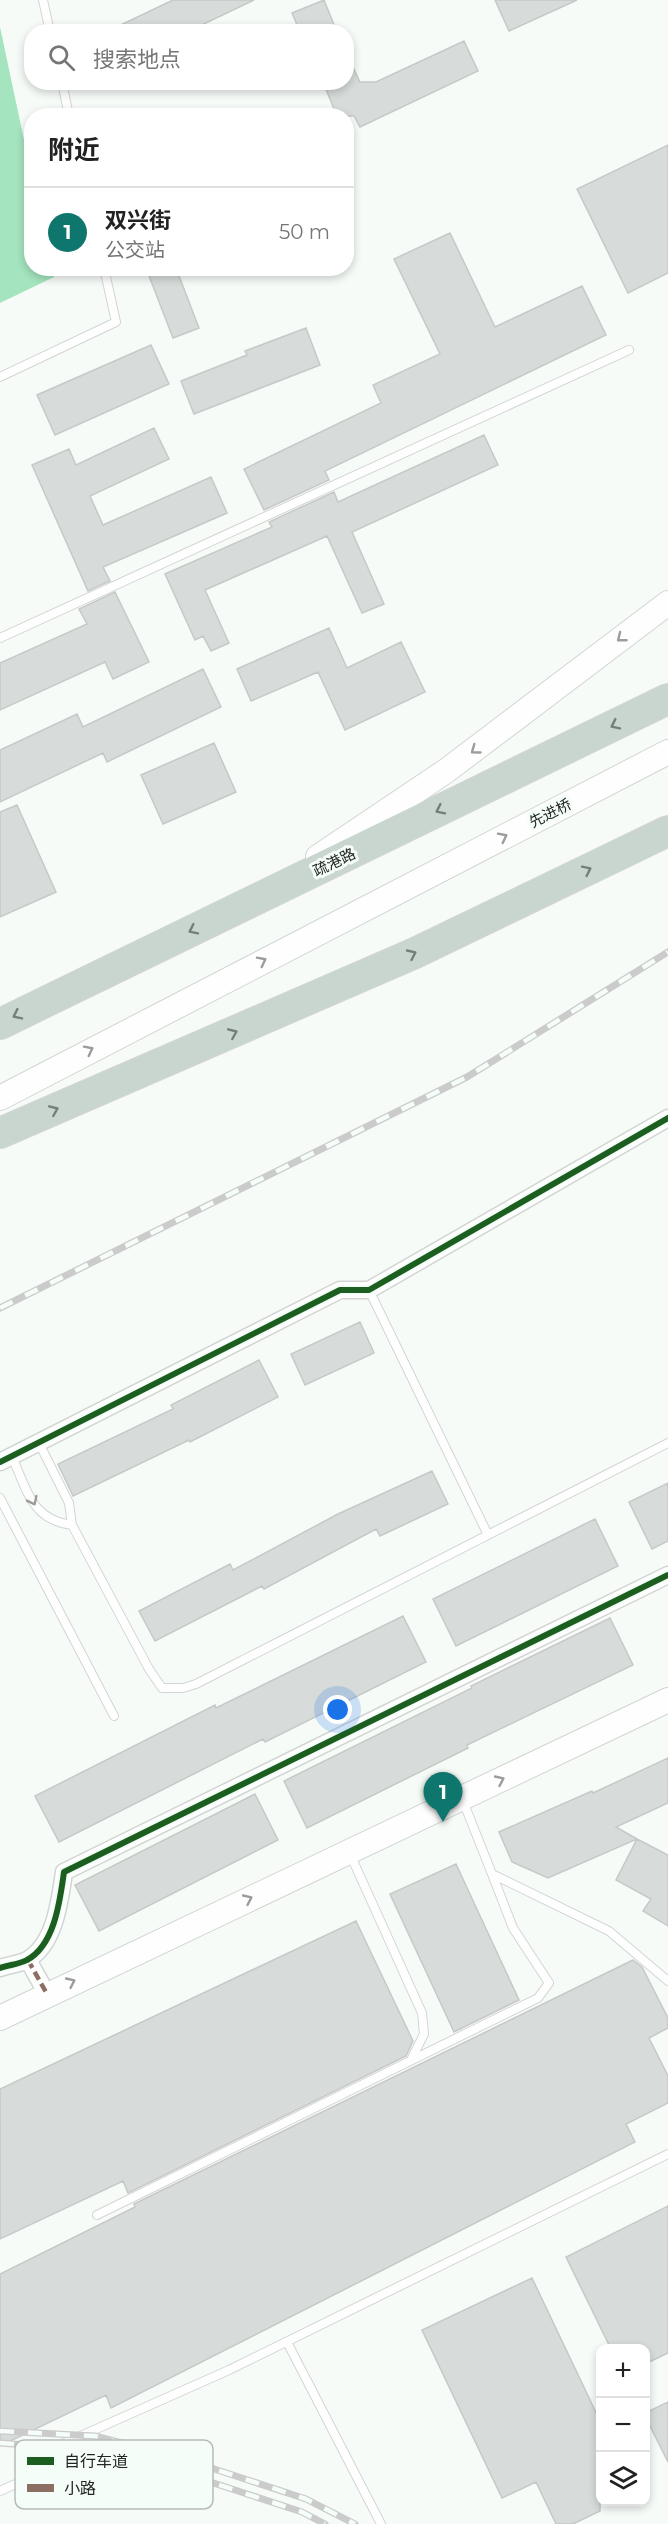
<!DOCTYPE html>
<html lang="zh">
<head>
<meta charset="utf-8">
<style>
  body { margin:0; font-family:Montserrat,"Noto Sans SC",sans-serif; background:#f6f6f6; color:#222 }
  .controls { position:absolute; right:18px; bottom:18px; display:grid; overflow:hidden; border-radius:12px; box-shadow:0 3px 9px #0003 }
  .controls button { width:54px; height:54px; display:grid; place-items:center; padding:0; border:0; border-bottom:2px solid #e0e0e0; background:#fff; color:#222; font:30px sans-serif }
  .you { position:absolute; left:338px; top:1710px; width:21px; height:21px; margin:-15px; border:4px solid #fff; border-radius:50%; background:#1a73e8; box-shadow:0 0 0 9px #1a73e833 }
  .badge { display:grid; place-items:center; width:39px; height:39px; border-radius:50%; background:#0f766e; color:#fff; font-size:20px; font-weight:700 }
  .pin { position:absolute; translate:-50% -50px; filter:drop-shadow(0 2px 3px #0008) }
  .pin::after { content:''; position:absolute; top:32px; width:21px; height:18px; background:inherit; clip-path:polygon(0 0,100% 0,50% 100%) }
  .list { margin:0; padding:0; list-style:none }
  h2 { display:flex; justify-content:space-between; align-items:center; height:78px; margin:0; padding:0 24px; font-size:26px }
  h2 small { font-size:20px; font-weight:400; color:#767676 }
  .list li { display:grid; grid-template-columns:39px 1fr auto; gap:18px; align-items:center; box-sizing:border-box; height:90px; padding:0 24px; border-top:2px solid #e0e0e0 }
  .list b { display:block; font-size:22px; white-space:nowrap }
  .list p { margin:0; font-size:20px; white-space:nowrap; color:#767676 }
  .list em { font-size:20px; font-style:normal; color:#767676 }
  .icon { flex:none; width:33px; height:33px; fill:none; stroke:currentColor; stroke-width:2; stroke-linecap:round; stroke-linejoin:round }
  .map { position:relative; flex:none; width:668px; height:2524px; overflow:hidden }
  .search { position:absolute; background:#fff; box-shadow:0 3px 9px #0003; left:24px; top:24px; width:330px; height:66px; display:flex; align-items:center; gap:15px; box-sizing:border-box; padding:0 21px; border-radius:24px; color:#767676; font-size:22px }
  .panel { position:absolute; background:#fff; box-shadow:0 3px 9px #0003; left:24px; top:108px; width:330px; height:168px; border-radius:24px }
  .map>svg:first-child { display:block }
  .water { fill:#a4e4be }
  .building { fill:#d7dbd9; stroke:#c6c9c7; stroke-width:1.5 }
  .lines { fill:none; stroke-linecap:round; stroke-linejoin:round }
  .lane-casing { stroke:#d2d6d3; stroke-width:10 }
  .street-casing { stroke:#d2d6d3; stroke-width:19 }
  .secondary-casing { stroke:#d2d6d3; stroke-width:26 }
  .highway-casing { stroke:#d4d6d5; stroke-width:32 }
  .lane { stroke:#fefefe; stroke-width:8 }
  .street { stroke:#fefefe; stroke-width:16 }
  .secondary { stroke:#fefefe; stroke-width:24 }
  .highway { stroke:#c9d6cf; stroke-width:30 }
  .rail-casing { stroke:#cbcbcb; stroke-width:7 }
  .rail { stroke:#f4fdf7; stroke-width:4.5; stroke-dasharray:14; stroke-linecap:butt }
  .quiet { stroke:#8d6e63; stroke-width:4.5; stroke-dasharray:9 4.5; stroke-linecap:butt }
  .cycleway-casing { stroke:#f4fdf7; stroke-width:10 }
  .cycleway { stroke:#1b5e20; stroke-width:6 }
  .oneway { stroke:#9b9d9c }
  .oneway2 { stroke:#767e7a }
  .labels { text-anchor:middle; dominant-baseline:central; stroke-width:6; stroke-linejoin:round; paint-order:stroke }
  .street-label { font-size:15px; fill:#232624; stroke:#f4fdf7 }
  .key { fill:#f4fdf7; stroke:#b5bcb8; stroke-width:1.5 }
  .key-label { font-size:16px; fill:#232624 }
</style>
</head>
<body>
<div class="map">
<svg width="668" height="2524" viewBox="0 0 668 2524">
  <rect width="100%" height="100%" fill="#f6fbf8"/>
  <!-- water -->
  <path class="water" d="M0,27L31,173L32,268L52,269L54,277L0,303Z"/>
  <!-- building -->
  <path class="building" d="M173,0H254L187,32H106Z
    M324,0L337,32H300L292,13Z
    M495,0H577L509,31Z
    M464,41L478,71L360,127L354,116H337L323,82H346V52L360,82H376Z
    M668,145V273L628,293L577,189Z
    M450,233L495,327L582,286L606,335L325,471L329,480L264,510L244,469L381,403L373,385L440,354L394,259Z
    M146,268H176L199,328L173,338Z
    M306,328L320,365L194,414L181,381L247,355L245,351Z
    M151,345L169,384L55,435L37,395Z
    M154,428L169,459L90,496L103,525L211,477L227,513L103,567L110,581L88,591L32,465L69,449L76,465Z
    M484,435L498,465L352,532L384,604L362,613L327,536L205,590L229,643L211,651L203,636L195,640L165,574L272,527L269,522L334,492L338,502Z
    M115,592L149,662L113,679L105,662L0,710V663L87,624L79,609Z
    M329,628L347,668L401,642L425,692L345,730L318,672L251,701L237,669Z
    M203,669L221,707L107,762L103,753L0,802V750L77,714L83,727Z
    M214,743L236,792L163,824L141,775Z
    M17,805L56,892L0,917V812Z
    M360,1322L374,1353L305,1385L291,1354Z
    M259,1360L278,1397L190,1442L189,1440L73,1496L58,1464L173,1409L171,1405Z
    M432,1471L448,1504L380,1536L376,1529L264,1589L262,1586L155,1641L139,1611L230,1564L233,1570L338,1514Z
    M668,1483V1541L652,1549L629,1502Z
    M595,1519L618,1566L456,1646L433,1599Z
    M403,1616L426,1662L265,1742L263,1739L59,1842L35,1796L215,1705L216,1708Z
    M610,1618L633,1665L467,1745L468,1748L307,1828L284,1781L472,1688L471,1686Z
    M668,1758V1803L616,1827L637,1839L548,1878L512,1862L499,1832L592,1791L593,1793Z
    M255,1794L278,1840L99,1931L75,1885Z
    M637,1839L668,1855V1926L643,1911L651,1899L616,1880Z
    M456,1864L519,2000L454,2032L390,1894Z
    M356,1921L413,2041L406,2056L128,2193L123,2181L0,2239V2089Z
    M633,1960L642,1967L668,2018V2028L649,2038L668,2076V2103L626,2124L635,2142L111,2408L106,2395L0,2446V2274L135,2207L134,2204Z
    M668,2206V2353L645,2364V2349H611L566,2257Z
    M532,2278L600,2421V2511L573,2524H556L536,2482L502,2498L422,2330Z
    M668,2402V2462L645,2416V2413Z"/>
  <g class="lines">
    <defs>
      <path id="lane" d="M43,0L50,32
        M62,82L69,116
        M0,377L116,322L104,268
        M0,638L629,350
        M369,1290L488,1535
        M39,1443L69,1503L72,1525L149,1669L162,1688H183L196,1684L668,1443
        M12,1457C27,1489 31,1520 72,1525
        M0,1498L114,1716
        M463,1801L492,1874L609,1931L668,1981
        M350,1854L422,2013L424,2034L411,2060
        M97,2215L538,1998L549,1983L513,1928L492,1874
        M287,2342L381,2524
        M0,2491L40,2473L31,2458L229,2370L668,2154"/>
      <path id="street" d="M0,1462L340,1290H369L668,1118
        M28,1960L47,1994
        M0,1968C8,1965 20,1964 27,1960C55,1945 60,1900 64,1872L668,1575"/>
      <path id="secondary" d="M318,857L446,771L668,603
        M0,1098L668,752
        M0,2018L668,1700"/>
      <path id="highway" d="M0,1024L668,699
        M0,1133L415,953L668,831"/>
    </defs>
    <!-- lane casing -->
    <use href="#lane" class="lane-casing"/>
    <!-- street casing -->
    <use href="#street" class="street-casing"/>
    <!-- secondary casing -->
    <use href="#secondary" class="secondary-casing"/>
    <!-- highway casing -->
    <use href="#highway" class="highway-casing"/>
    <!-- lane -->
    <use href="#lane" class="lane"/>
    <!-- street -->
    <use href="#street" class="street"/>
    <!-- secondary -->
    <use href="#secondary" class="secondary"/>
    <!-- highway -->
    <use href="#highway" class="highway"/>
    <defs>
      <path id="rail" d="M0,1308L467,1077L668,952
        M0,2431L95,2436L193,2462L306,2499L355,2524
        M0,2443L91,2450L189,2475L302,2512L325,2524"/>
    </defs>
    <!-- rail casing -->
    <use href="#rail" class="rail-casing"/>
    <!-- rail -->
    <use href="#rail" class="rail"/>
    <!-- quiet -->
    <path class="quiet" d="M28,1960L47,1994"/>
    <defs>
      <path id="cycleway" d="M0,1462L340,1290H369L668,1118
        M0,1968C8,1965 20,1964 27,1960C55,1945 60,1900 64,1872L668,1575"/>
    </defs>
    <!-- cycleway casing -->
    <use href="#cycleway" class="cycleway-casing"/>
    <!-- cycleway -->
    <use href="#cycleway" class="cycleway"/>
  </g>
  <!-- one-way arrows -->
  <defs><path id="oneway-chevron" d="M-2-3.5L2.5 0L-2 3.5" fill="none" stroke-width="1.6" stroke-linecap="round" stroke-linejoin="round" transform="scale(1.5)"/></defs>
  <g class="oneway">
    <use href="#oneway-chevron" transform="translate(621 638) rotate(142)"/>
    <use href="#oneway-chevron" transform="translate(475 750) rotate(144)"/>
    <use href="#oneway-chevron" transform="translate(503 837) rotate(-27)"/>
    <use href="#oneway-chevron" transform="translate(262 961) rotate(-27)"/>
    <use href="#oneway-chevron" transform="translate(89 1050) rotate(-27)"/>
    <use href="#oneway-chevron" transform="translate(33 1501) rotate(64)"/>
    <use href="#oneway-chevron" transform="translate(500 1780) rotate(-25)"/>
    <use href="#oneway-chevron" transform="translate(248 1899) rotate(-25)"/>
    <use href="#oneway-chevron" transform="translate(71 1982) rotate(-25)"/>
  </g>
  <g class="oneway2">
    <use href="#oneway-chevron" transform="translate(615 725) rotate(154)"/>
    <use href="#oneway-chevron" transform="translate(440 810) rotate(154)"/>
    <use href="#oneway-chevron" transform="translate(587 870) rotate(-26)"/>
    <use href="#oneway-chevron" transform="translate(193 930) rotate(154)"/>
    <use href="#oneway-chevron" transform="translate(412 954) rotate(-25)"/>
    <use href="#oneway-chevron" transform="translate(17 1015) rotate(154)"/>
    <use href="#oneway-chevron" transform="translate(233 1033) rotate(-23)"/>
    <use href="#oneway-chevron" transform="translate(54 1110) rotate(-23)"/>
  </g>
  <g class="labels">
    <!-- street labels -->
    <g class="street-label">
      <text transform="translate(550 813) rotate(-27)">先进桥</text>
      <text transform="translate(334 862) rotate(-26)">疏港路</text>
    </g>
  </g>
  <!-- legend -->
  <rect x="15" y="2440" width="198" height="69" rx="9" class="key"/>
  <rect x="27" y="2457" width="27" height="8" fill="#1b5e20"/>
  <rect x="27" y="2484" width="27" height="8" fill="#8d6e63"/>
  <g class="key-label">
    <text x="64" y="2467">自行车道</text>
    <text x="64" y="2494">小路</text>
  </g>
</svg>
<div class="controls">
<button>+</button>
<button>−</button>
<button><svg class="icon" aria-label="layers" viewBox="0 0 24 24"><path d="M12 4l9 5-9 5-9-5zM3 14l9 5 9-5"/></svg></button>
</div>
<div class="you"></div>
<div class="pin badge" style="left:443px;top:1822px">1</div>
<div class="search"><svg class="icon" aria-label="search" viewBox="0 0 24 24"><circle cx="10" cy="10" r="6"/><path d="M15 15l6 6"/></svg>搜索地点</div>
<section class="panel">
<h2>附近<small></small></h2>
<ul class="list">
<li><span class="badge">1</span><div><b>双兴街</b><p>公交站</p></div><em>50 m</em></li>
</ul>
</section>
</div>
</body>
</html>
